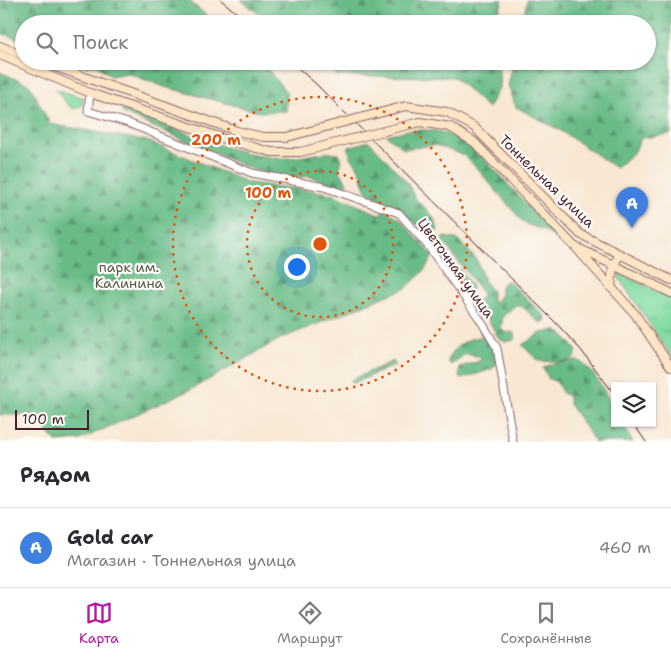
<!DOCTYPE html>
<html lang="ru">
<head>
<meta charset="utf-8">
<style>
  body { margin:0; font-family:"Shantell Sans",sans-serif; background:#f2f2f3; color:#2b2b33 }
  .controls { position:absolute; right:15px; bottom:15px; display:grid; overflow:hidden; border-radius:0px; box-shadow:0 1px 4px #0004 }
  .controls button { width:45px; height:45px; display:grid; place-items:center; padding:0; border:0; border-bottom:1px solid #e1e1e2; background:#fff; color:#2b2b33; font:25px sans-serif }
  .scale { position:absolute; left:15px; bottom:12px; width:74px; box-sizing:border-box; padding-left:5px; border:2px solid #4a1f2b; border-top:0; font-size:14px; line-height:18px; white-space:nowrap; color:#4a1f2b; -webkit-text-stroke:4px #fdfcf7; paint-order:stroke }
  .you { position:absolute; left:296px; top:266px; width:18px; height:18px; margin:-12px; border:4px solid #fff; border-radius:50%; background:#1a73e8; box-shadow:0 0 0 8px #1a73e833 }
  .badge { display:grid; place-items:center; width:32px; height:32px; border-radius:50%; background:#b5179e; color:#fff; font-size:16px; font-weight:700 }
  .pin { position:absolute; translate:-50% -41px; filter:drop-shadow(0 1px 2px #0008) }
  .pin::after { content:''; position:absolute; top:26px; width:18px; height:15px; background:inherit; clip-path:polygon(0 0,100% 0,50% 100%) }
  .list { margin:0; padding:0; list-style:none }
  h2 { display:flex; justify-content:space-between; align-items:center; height:65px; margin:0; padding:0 20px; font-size:21px }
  h2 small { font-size:16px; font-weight:400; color:#7c7c81 }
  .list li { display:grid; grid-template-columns:32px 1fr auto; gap:15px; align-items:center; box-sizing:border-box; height:80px; padding:0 20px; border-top:1px solid #e1e1e2 }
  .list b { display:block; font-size:19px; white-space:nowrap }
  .list p { margin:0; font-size:16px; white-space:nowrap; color:#7c7c81 }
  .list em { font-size:16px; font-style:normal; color:#7c7c81 }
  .icon { flex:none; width:28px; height:28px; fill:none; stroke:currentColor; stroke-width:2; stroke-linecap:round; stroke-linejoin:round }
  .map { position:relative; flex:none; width:671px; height:442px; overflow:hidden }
  .search { position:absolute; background:#fff; box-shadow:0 1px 4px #0004; left:15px; right:15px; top:15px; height:55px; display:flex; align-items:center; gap:12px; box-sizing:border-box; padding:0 18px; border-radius:28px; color:#7c7c81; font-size:19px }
  .sheet { height:145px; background:#fff }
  nav { display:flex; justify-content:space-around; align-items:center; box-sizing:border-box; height:70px; border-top:1px solid #e1e1e2; background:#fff; font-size:14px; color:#7c7c81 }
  nav a { display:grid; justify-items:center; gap:2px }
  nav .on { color:#b5179e }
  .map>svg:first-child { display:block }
  .grass { fill:url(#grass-tufts); stroke:#657d66 }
  .forest { fill:url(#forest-firs); stroke:#596d59 }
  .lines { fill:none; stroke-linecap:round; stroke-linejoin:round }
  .tertiary-casing { stroke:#876566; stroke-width:9 }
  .secondary-casing { stroke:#876566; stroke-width:10 }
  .tertiary { stroke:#fff; stroke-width:7 }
  .secondary { stroke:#fde5c5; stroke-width:8 }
  .rail { stroke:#4a1f2b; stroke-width:1 }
  .secondary-bridge-casing { stroke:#876566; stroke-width:10; stroke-linecap:butt }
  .secondary-bridge { stroke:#fde5c5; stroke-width:8 }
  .ring { fill:none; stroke:#e0560e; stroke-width:2.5; stroke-dasharray:2.5 5 }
  .labels { text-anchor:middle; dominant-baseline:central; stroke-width:4.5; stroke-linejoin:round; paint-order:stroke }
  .street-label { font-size:14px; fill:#4a1f2b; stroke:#fdfcf7 }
  .park-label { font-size:14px; fill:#5a574e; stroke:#fdfcf7 }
  .centre { fill:#e0560e; stroke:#fdfcf7; stroke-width:2.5 }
  .ring-label { font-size:15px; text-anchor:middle; font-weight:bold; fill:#e0560e; stroke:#fdfcf7; stroke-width:4.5; stroke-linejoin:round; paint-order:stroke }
</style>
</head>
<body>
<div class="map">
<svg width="671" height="442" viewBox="0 0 671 442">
  <defs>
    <pattern id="grass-tufts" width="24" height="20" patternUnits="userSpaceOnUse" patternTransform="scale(1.25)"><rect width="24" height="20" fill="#80dba1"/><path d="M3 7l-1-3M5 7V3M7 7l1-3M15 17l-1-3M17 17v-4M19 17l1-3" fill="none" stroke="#70bc8b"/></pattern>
    <pattern id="forest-firs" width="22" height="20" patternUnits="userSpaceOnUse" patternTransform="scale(1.25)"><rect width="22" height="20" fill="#68bb87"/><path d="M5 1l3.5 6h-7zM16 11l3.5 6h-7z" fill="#58976f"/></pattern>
  </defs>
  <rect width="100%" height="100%" fill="#fdfcf7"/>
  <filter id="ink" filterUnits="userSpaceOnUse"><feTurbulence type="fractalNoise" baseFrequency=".02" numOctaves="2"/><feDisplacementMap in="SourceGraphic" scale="10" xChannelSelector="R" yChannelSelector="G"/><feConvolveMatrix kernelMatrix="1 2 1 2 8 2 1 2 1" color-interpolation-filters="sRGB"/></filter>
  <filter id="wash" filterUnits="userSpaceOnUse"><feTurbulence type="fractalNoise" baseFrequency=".0096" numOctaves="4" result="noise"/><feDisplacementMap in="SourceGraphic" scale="20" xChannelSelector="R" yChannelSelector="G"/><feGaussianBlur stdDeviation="1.12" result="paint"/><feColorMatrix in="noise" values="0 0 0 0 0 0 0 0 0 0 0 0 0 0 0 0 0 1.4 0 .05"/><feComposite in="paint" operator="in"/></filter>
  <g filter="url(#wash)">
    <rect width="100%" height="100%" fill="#f8e7d3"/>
    <!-- grass -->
    <path class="grass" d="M55,89L84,98L82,105L75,109L70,107Z
      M621,274L671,298V356L619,278L618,275Z"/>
    <!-- forest -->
    <path class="forest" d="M0,0H188L217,24H24V41L0,33Z
      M241,0H503L495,24H272Z
      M527,0H671V134L641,138L635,151L616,168L561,131L516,107L508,85L514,61H647V24H522Z
      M72,61H261L287,93L286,111L259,112L165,87L127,73L111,76L96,65L86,67Z
      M319,61H498L500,86L488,108L454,77L338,76Z
      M0,72L30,85L50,124L147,141L249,183L329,193L381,215L383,210L398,217L433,256L424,271L406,288L280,339L194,388L80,440L56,442L35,415H0Z
      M123,109C172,126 226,153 277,158C298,160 317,151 338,153L342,160L339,169L347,183L346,188L308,176L296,178L256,171L124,114L121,111Z
      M409,130C421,130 435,129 447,134C484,147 524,207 555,234L554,236C548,235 548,232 543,230C535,226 529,227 522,221L475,166L463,155L435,145L404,149L386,135Z
      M369,141L408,183L415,198L433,216L438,229L433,237L400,211L368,193C363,185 363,177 359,169C355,160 348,158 349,147Z
      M444,237L457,239L477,260L484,281L492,291V302L495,303L501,294V285L507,280L545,316L546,320L544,322H538L523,307L516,305L503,316L501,328L505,333L513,332L516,339L506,342L499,339L477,300L482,297L481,291L442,240Z
      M441,248L445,249L472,286V290H469L440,250Z
      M555,330L564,335L577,351L574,358L565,362L538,361L522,345L541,333Z
      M487,336L495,350L497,364L492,369L461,379L459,377L460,367L480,361L481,357L465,354L451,365L448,361C455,344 469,337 487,336Z
      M577,360C594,367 615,406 615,423H622L633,442H595L569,404L568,395L563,394L557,382L549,379L543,368L552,364Z
      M393,361L395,365L352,384L351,380Z"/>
  </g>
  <g filter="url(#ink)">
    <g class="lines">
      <defs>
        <path id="tertiary" d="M90,93L88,111L128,123L252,173L324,187L399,213L428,246L481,321L497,348L513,442"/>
        <path id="secondary" d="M0,46L24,56
          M0,55L90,93L228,140L271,152H300
          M39,61L237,131L263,137H287
          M406,106L447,112L474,127L580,234L671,280
          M420,122L450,127L474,142L574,246L671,293
          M577,249L635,314L671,367
          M611,288L613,265L620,255"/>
      </defs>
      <!-- tertiary casing -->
      <use href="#tertiary" class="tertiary-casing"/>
      <!-- secondary casing -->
      <use href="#secondary" class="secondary-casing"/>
      <!-- tertiary -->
      <use href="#tertiary" class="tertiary"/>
      <!-- secondary -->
      <use href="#secondary" class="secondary"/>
      <!-- rail -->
      <path class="rail" d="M221,0L250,24
        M290,61L316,84L555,322L581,350L615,395
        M633,423L646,442"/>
      <defs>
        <path id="secondary-bridge" d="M287,137L406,106
          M300,152L420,122"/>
      </defs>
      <!-- secondary-bridge casing -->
      <use href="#secondary-bridge" class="secondary-bridge-casing"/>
      <!-- secondary-bridge -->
      <use href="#secondary-bridge" class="secondary-bridge"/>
    </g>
  </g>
  <!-- distance rings -->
  <g class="ring">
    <circle cx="320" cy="244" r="73"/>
    <circle cx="320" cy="244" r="147"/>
  </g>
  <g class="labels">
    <!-- street labels -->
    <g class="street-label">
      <text transform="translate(547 181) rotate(44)">Тоннельная улица</text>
      <text transform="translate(456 268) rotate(54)">Цветочная улица</text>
    </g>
    <!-- park labels -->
    <g class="park-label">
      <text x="129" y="267">парк им.<tspan x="129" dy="16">Калинина</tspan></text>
    </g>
  </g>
  <circle cx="320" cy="244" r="8" class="centre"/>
  <g class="ring-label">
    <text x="216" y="145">200 m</text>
    <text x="268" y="198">100 m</text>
  </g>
</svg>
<div class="controls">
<button><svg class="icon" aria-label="layers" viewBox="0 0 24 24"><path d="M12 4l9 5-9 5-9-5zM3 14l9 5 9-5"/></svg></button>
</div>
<div class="scale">100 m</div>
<div class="you"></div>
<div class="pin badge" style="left:632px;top:228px;background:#3f7fe0">A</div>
<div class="search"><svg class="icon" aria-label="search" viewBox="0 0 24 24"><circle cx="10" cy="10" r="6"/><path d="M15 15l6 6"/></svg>Поиск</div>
</div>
<section class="sheet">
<h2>Рядом<small></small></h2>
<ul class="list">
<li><span class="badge" style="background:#3f7fe0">A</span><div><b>Gold car</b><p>Магазин · Тоннельная улица</p></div><em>460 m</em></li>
</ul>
</section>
<nav>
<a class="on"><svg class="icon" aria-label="map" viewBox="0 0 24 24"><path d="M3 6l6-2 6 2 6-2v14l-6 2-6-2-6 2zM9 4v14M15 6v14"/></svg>Карта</a>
<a><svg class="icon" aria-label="directions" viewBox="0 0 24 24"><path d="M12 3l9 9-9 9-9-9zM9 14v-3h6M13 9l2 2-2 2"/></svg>Маршрут</a>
<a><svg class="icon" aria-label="saved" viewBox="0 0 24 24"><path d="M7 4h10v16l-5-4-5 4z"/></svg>Сохранённые</a>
</nav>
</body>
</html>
